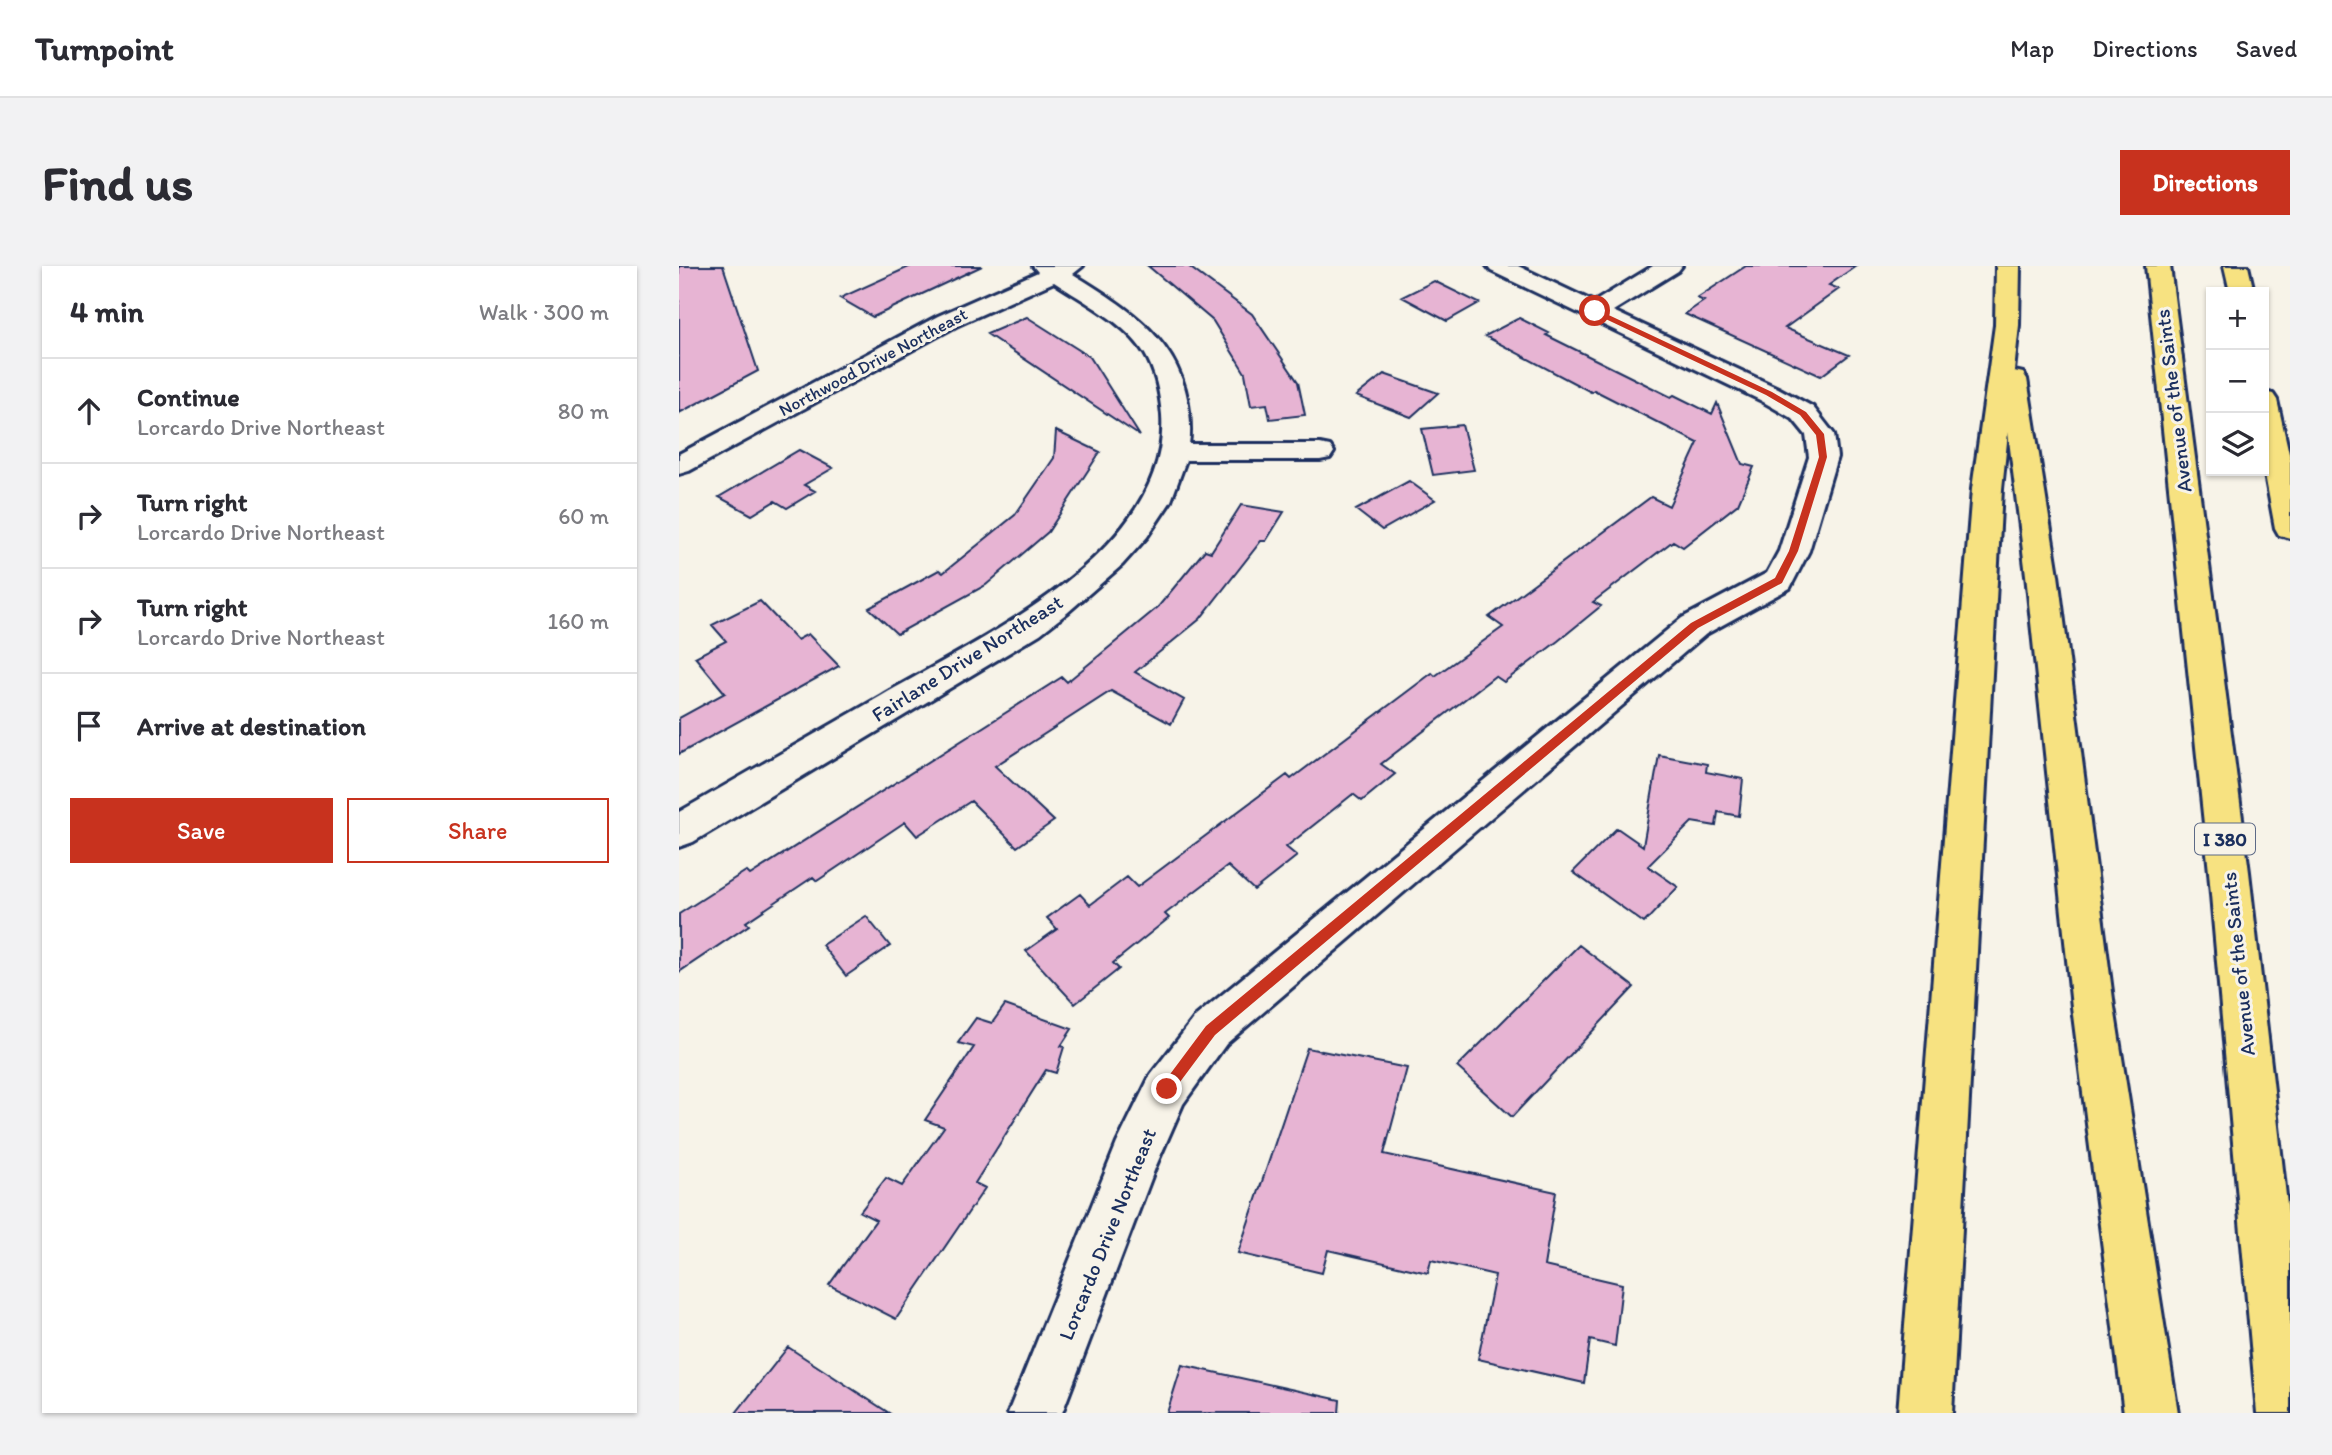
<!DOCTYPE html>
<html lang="en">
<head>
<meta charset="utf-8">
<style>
  body { margin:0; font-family:Itim,sans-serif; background:#f2f2f3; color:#2b2b33 }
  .controls { position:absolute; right:21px; top:21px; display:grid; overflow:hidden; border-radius:0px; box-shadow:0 2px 5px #0004 }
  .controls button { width:63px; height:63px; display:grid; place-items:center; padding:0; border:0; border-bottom:2px solid #e1e1e2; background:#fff; color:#2b2b33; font:35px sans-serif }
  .stop { position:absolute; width:21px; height:21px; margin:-16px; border:5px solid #c8321e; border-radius:50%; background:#fff }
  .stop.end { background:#c8321e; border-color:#fff; box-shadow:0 2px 7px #0008 }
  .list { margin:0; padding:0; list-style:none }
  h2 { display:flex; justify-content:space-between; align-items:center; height:91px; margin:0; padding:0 28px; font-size:30px }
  h2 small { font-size:23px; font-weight:400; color:#7c7c81 }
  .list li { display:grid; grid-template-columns:46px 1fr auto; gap:21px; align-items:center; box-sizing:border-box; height:105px; padding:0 28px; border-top:2px solid #e1e1e2 }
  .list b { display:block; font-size:26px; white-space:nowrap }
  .list p { margin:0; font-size:23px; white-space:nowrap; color:#7c7c81 }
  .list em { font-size:23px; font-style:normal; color:#7c7c81 }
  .actions { display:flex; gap:14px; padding:21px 28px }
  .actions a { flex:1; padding:16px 0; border:2px solid #c8321e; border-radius:0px; text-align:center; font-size:24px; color:#c8321e }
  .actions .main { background:#c8321e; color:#fff }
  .icon { flex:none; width:38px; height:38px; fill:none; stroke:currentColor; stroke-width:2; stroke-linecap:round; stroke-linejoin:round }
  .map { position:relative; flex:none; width:1611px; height:1147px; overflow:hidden; border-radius:0px }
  header { display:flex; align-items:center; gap:42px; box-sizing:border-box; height:98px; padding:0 35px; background:#fff; border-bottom:2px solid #e1e1e2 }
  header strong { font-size:33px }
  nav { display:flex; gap:38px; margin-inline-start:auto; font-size:24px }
  .intro { display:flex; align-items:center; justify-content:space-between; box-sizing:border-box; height:168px; padding:0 42px }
  h1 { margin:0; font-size:49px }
  .button { padding:18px 32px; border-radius:0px; background:#c8321e; color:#fff; font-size:24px; font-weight:700 }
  main { display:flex; gap:42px; padding:0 42px }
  aside { flex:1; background:#fff; border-radius:0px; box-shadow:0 2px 5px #0004 }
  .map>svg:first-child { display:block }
  .building { fill:#e7b4d3; stroke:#1b2f5e; stroke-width:2 }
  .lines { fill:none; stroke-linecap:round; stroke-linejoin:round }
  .minor-casing { stroke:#1b2f5e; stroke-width:6 }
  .highway-casing { stroke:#1b2f5e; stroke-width:6 }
  .minor { fill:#f7f3e8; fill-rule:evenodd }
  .highway { fill:#f7e281; fill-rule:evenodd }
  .route { fill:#c8321e }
  .labels { text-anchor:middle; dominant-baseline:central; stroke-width:6; stroke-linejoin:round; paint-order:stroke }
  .far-street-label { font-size:18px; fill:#1b2f5e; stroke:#f7f3e8 }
  .shield { fill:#f7f3e8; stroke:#5d6a87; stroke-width:2 }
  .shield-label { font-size:19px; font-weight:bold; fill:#1b2f5e }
  .street-label { font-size:21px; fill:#1b2f5e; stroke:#f7f3e8 }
</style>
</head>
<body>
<header>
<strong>Turnpoint</strong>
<nav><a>Map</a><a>Directions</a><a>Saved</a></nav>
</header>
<div class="intro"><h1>Find us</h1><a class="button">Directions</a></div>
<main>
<aside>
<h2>4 min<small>Walk · 300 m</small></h2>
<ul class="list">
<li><svg class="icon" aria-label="ahead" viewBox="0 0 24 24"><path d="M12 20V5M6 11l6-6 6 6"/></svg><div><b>Continue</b><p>Lorcardo Drive Northeast</p></div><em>80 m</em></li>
<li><svg class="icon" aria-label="right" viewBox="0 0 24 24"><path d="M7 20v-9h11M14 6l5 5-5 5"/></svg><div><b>Turn right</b><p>Lorcardo Drive Northeast</p></div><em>60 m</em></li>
<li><svg class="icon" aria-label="right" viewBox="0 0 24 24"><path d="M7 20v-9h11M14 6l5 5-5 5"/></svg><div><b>Turn right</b><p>Lorcardo Drive Northeast</p></div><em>160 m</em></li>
<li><svg class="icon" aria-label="arrive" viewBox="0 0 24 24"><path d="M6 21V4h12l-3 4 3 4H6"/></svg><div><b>Arrive at destination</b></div></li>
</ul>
<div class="actions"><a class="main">Save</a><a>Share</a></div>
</aside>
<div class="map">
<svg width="1611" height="1147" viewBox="0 0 1611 1147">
  <rect width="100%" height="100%" fill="#f7f3e8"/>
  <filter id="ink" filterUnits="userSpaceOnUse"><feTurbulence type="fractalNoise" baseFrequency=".0143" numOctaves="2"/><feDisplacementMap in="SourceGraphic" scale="14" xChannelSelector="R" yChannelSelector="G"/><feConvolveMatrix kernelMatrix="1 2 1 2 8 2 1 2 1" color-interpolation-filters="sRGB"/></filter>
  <g filter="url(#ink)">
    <!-- building -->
    <path class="building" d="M0,0H44L79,105L0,147Z
      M232,0H303L194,51L161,32Z
      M469,0H509L573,48L619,116L626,149L591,153L588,138L572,140L566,107L534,55Z
      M1067,0H1177L1150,19L1160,23L1106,62L1170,89L1142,110L1006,48L1025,35L1018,32Z
      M755,15L800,37L768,55L723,31Z
      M348,51L411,91L461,170L308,68Z
      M840,52L870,67L867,69L992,131L995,129L1033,148L1038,137L1063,198L1075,201L1059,238L1004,281L994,275L914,336L922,340L879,375L825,416L816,410L702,498L716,508L683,535L674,528L607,581L618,590L575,624L549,600L486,648L490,652L434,697L440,703L396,738L347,685L378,663L368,652L401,628L411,639L448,611L458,621L608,509L612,513L753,407L756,410L824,361L810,351L972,231L990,240L1019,177L915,124L912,126L806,70Z
      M705,108L759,127L732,151L677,130Z
      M783,159L795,204L754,209L743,163Z
      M377,165L421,186L369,266L307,319L218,368L190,342L260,304L264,307L336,249L375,192Z
      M120,184L154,202L125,219L136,225L108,242L96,235L73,249L40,231Z
      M730,215L756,234L703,264L677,244Z
      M562,239L605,246L587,275H582L521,353L456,406L505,434L492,458L432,425L316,500L375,555L338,581L292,535L238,570L226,556L138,615L134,611L67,656L70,659L0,706V648L67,605L71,609L383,411L388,416L479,341L526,284L532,286Z
      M81,335L118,374L129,368L160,400L0,488V452L46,427L16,391L47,375L33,359Z
      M980,489L1028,498L1027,506L1064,513L1060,550L1039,546L1037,560L1013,556L969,600L999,621L965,657L894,606L938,562L964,580Z
      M187,650L211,680L167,710L143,679Z
      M900,679L955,721L833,851L778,801Z
      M326,739L393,763L382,780L385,781L377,807L367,804L296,917L306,922L217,1053L150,1019L197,954L181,946L207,912L223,920L265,861L246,854L295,781L279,777L297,752L313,757Z
      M628,782L728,802L705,888L877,926L865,1000L943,1018L936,1080L911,1074L905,1117L799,1093L816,1009L752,994L749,1007L649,984L643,1007L559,987Z
      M109,1081L210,1147H57Z
      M503,1099L661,1134L660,1147H488Z"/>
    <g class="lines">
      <defs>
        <path id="minor" d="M354,0H404L394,8C449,42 503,75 510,145C511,156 512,167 510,178H641L651,180L655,186L651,192L641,194H507L492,235L468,271L443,299L388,347L361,368L14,576L0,581V546C67,507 135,469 202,430C302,372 492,286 483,149C481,128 477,106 466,88C447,57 405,36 375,16L277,60L10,205L0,208V188L259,50L359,6Z
          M808,0H839L915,36L974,0H1003L999,5L934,45L1099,122L1134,141L1155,168L1158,191L1130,285L1111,322L1027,368L547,778L504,838L476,902L383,1147H329L438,877L472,808L517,750L1003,352L1088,307L1100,285L1130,191L1127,169L1114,153L1081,134L812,5Z"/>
        <path id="highway" d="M1317,0H1341L1340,59L1335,105L1344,107L1348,113L1379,309L1435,741L1499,1147H1445L1393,741L1347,309L1329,166L1323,223L1273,1147H1219L1293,223L1316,59Z
          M1467,0H1491L1570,606L1611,965V1147H1578L1530,606Z
          M1545,0H1569L1575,26H1551Z
          M1585,126L1594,128L1598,134L1611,192V272L1600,269L1596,262L1585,203Z"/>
      </defs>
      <!-- minor casing -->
      <use href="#minor" class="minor-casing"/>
      <!-- highway casing -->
      <use href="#highway" class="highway-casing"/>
      <!-- minor -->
      <use href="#minor" class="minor"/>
      <!-- highway -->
      <use href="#highway" class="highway"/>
    </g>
  </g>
  <!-- route -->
  <path class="route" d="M914,44H919L1093,126L1127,146L1145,168L1148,191L1119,285L1103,317L1019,362L536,769L492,828H483V819L527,760L1012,357L1096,312L1110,285L1140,191L1137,169L1121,149L1087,129L914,47Z"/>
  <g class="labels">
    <!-- far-street labels -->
    <g class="far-street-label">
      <text transform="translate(194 96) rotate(-28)">Northwood Drive Northeast</text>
    </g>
    <!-- shield labels -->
    <rect class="shield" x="1516" y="557.5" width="60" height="31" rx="5"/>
    <g class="shield-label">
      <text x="1546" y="573">I 380</text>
    </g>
    <!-- street labels -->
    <g class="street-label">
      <text transform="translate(1494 135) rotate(-97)">Avenue of the Saints</text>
      <text transform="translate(288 392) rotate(-32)">Fairlane Drive Northeast</text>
      <text transform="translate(1559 698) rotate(-96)">Avenue of the Saints</text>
      <text transform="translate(428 968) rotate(-68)">Lorcardo Drive Northeast</text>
    </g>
  </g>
</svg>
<div class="controls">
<button>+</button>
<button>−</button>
<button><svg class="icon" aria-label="layers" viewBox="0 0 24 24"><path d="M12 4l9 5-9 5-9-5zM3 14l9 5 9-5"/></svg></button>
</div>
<div class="stop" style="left:916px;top:45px"></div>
<div class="stop end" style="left:488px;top:823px"></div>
</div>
</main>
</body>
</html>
